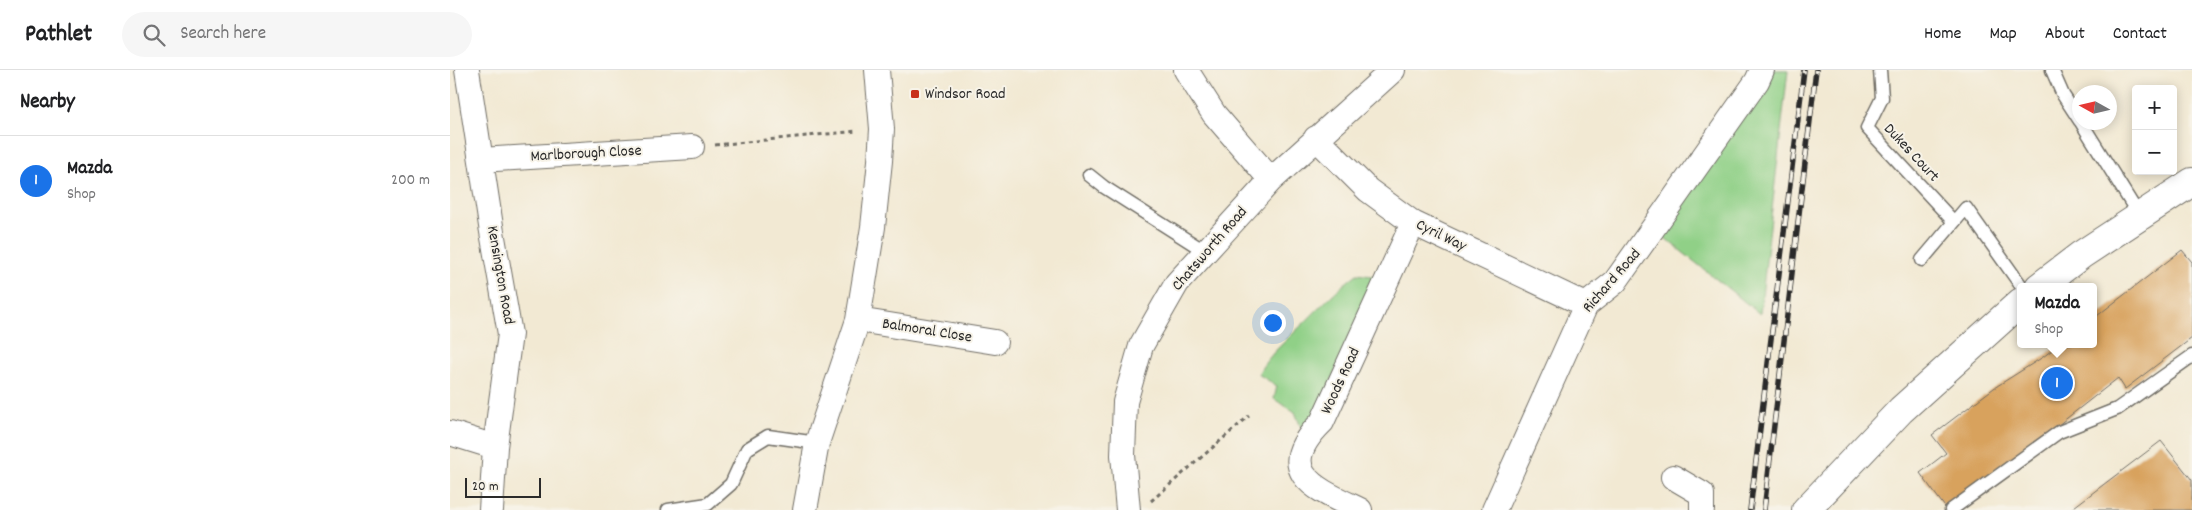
<!DOCTYPE html>
<html lang="en">
<head>
<meta charset="utf-8">
<style>
  body { margin:0; font-family:Dekko,sans-serif; background:#f6f6f6; color:#202124 }
  .controls { position:absolute; right:15px; top:15px; display:grid; overflow:hidden; border-radius:5px; box-shadow:0 2px 12px #0003 }
  .controls button { width:45px; height:45px; display:grid; place-items:center; padding:0; border:0; border-bottom:1px solid #e0e0e0; background:#fff; color:#202124; font:25px sans-serif }
  .compass { position:absolute; left:1622px; top:15px; width:45px; height:45px; border-radius:50%; background:#fff; box-shadow:0 2px 12px #0003; rotate:278deg }
  .scale { position:absolute; left:15px; bottom:12px; width:76px; box-sizing:border-box; padding-left:5px; border:2px solid #2b2b2b; border-top:0; font-size:14px; line-height:18px; white-space:nowrap; color:#2b2b2b; -webkit-text-stroke:4px #f7f3e8; paint-order:stroke }
  .you { position:absolute; left:822px; top:252px; width:18px; height:18px; margin:-12px; border:4px solid #fff; border-radius:50%; background:#1a73e8; box-shadow:0 0 0 8px #1a73e833 }
  .badge { display:grid; place-items:center; width:32px; height:32px; border-radius:50%; background:#1a73e8; color:#fff; font-size:16px; font-weight:700 }
  .pin { position:absolute; translate:-50% -50%; border:2px solid #fff; box-shadow:0 1px 5px #0006 }
  .popup { position:absolute; left:1567px; top:213px; width:80px; height:65px; box-sizing:border-box; display:grid; place-content:center; border-radius:5px; background:#fff; filter:drop-shadow(0 1px 4px #0005); font-size:16px; white-space:nowrap; color:#757577 }
  .popup b { font-size:19px; color:#202124 }
  .popup::after { content:''; position:absolute; left:50%; top:100%; margin-left:-10px; border:10px solid transparent; border-top-color:#fff }
  .list { margin:0; padding:0; list-style:none }
  h2 { display:flex; justify-content:space-between; align-items:center; height:65px; margin:0; padding:0 20px; font-size:21px }
  h2 small { font-size:16px; font-weight:400; color:#757577 }
  .list li { display:grid; grid-template-columns:32px 1fr auto; gap:15px; align-items:center; box-sizing:border-box; height:90px; padding:0 20px; border-top:1px solid #e0e0e0 }
  .list b { display:block; font-size:19px; white-space:nowrap }
  .list p { margin:0; font-size:16px; white-space:nowrap; color:#757577 }
  .list em { font-size:16px; font-style:normal; color:#757577 }
  .icon { flex:none; width:28px; height:28px; fill:none; stroke:currentColor; stroke-width:2; stroke-linecap:round; stroke-linejoin:round }
  .map { position:relative; flex:none; width:1742px; height:440px; overflow:hidden }
  header { display:flex; align-items:center; gap:30px; box-sizing:border-box; height:70px; padding:0 25px; background:#fff; border-bottom:1px solid #e0e0e0 }
  header strong { font-size:24px }
  nav { display:flex; gap:28px; margin-inline-start:auto; font-size:18px }
  .search { width:350px; height:45px; background:#f6f6f6; display:flex; align-items:center; gap:12px; box-sizing:border-box; padding:0 18px; border-radius:28px; color:#757577; font-size:19px }
  main { display:flex }
  aside { flex:1; background:#fff }
  .map>svg:first-child { display:block }
  .green { fill:#90d087; stroke:#5e7e59 }
  .building { fill:#d8a25d }
  .lines { fill:none; stroke-linecap:round; stroke-linejoin:round }
  .lane-casing { stroke:#716e66; stroke-width:15 }
  .street-casing { stroke:#716e66; stroke-width:26 }
  .primary-casing { stroke:#716e66; stroke-width:30 }
  .path { stroke:#716e66; stroke-width:3; stroke-dasharray:4 4; stroke-linecap:butt }
  .lane { stroke:#fff; stroke-width:12 }
  .street { stroke:#fff; stroke-width:24 }
  .primary { stroke:#fff; stroke-width:28 }
  .rail-casing { stroke:#2b2b2b; stroke-width:5.5 }
  .rail { stroke:#f7f3e8; stroke-width:4; stroke-dasharray:11; stroke-linecap:butt }
  .poi-dot { fill:#c8321e; stroke:#f7f3e8; stroke-width:2 }
  .labels { text-anchor:middle; dominant-baseline:central; stroke-width:4; stroke-linejoin:round; paint-order:stroke }
  .poi-label { font-size:16px; fill:#2b2b2b; stroke:#f7f3e8; text-anchor:start }
  .street-label { font-size:16px; fill:#2b2b2b; stroke:#f7f3e8 }
</style>
</head>
<body>
<header>
<strong>Pathlet</strong>
<div class="search"><svg class="icon" aria-label="search" viewBox="0 0 24 24"><circle cx="10" cy="10" r="6"/><path d="M15 15l6 6"/></svg>Search here</div>
<nav><a>Home</a><a>Map</a><a>About</a><a>Contact</a></nav>
</header>
<main>
<aside>
<h2>Nearby<small></small></h2>
<ul class="list">
<li><span class="badge">1</span><div><b>Mazda</b><p>Shop</p></div><em>200 m</em></li>
</ul>
</aside>
<div class="map">
<svg width="1742" height="440" viewBox="0 0 1742 440">
  <rect width="100%" height="100%" fill="#f7f3e8"/>
  <filter id="ink" filterUnits="userSpaceOnUse"><feTurbulence type="fractalNoise" baseFrequency=".02" numOctaves="2"/><feDisplacementMap in="SourceGraphic" scale="10" xChannelSelector="R" yChannelSelector="G"/><feConvolveMatrix kernelMatrix="1 2 1 2 8 2 1 2 1" color-interpolation-filters="sRGB"/></filter>
  <filter id="wash" filterUnits="userSpaceOnUse"><feTurbulence type="fractalNoise" baseFrequency=".0096" numOctaves="4" result="noise"/><feDisplacementMap in="SourceGraphic" scale="20" xChannelSelector="R" yChannelSelector="G"/><feGaussianBlur stdDeviation="1.12" result="paint"/><feColorMatrix in="noise" values="0 0 0 0 0 0 0 0 0 0 0 0 0 0 0 0 0 1.4 0 .05"/><feComposite in="paint" operator="in"/></filter>
  <g filter="url(#wash)">
    <rect width="100%" height="100%" fill="#f2e9d3"/>
    <!-- green -->
    <path class="green" d="M1322,0H1338L1310,244L1211,165Z
      M907,204L929,207L866,344L852,360L845,342L824,329L827,316L808,304C819,284 839,268 855,252C872,235 888,218 907,204Z"/>
    <g id="blocks">
      <!-- building -->
      <path class="building" d="M1732,180L1742,192V268L1675,319L1668,308L1500,440H1497L1470,403L1496,383L1482,365L1544,318L1593,287L1610,274H1643V249Z
        M1711,371L1742,410V440H1620Z"/>
    </g>
  </g>
  <g filter="url(#ink)">
    <use href="#blocks" fill-opacity="0" stroke="#716e66" stroke-width="1"/>
    <g class="lines">
      <defs>
        <path id="lane" d="M1430,0L1432,28L1417,58L1504,152
          M1602,0L1613,25L1630,51
          M1631,52L1690,147
          M639,105L654,117L756,182
          M1472,190L1516,138L1572,217
          M218,440L258,434L281,414L297,379L318,366L367,373
          M1501,440L1609,362L1667,339L1742,286"/>
        <path id="street" d="M17,0L41,156L60,264L45,377L41,440
          M736,0L764,44L821,110
          M866,68L918,120L963,153L1136,235
          M31,90L242,77
          M408,250L545,272
          M0,363L45,377
          M1223,407L1252,424V440
          M355,440L367,373L408,250L423,157L430,91L432,59L427,0
          M678,440L673,385L675,332L691,276L727,213L821,110L943,0
          M910,440C866,419 821,402 872,352L963,153
          M1044,440L1136,235L1165,212L1307,11L1312,0"/>
        <path id="primary" d="M1589,217L1631,185L1742,112
          M1356,440L1451,340L1571,232"/>
      </defs>
      <!-- lane casing -->
      <use href="#lane" class="lane-casing"/>
      <!-- street casing -->
      <use href="#street" class="street-casing"/>
      <!-- primary casing -->
      <use href="#primary" class="primary-casing"/>
      <!-- path -->
      <path class="path" d="M265,75L408,61
        M701,431L799,346"/>
      <!-- lane -->
      <use href="#lane" class="lane"/>
      <!-- street -->
      <use href="#street" class="street"/>
      <!-- primary -->
      <use href="#primary" class="primary"/>
      <defs>
        <path id="rail" d="M1300,440L1354,0
          M1314,440L1366,0"/>
      </defs>
      <!-- rail casing -->
      <use href="#rail" class="rail-casing"/>
      <!-- rail -->
      <use href="#rail" class="rail"/>
    </g>
  </g>
  <!-- markers -->
  <rect class="poi-dot" x="460" y="19" width="10" height="10" rx="2.5"/>
  <g class="labels">
    <!-- poi labels -->
    <g class="poi-label">
      <text x="475" y="24">Windsor Road</text>
    </g>
    <!-- street labels -->
    <g class="street-label">
      <text transform="translate(1461 83) rotate(47)">Dukes Court</text>
      <text transform="translate(136 84) rotate(-3)">Marlborough Close</text>
      <text transform="translate(991 166) rotate(26)">Cyril Way</text>
      <text transform="translate(760 179) rotate(-49)">Chatsworth Road</text>
      <text transform="translate(50 205) rotate(80)">Kensington Road</text>
      <text transform="translate(1162 211) rotate(-49)">Richard Road</text>
      <text transform="translate(477 261) rotate(9)">Balmoral Close</text>
      <text transform="translate(891 311) rotate(-65)">Woods Road</text>
    </g>
  </g>
</svg>
<div class="controls">
<button>+</button>
<button>−</button>
</div>
<svg class="compass" viewBox="-18 -18 36 36"><path d="M0-13l5 13h-10z" fill="#e53935"/><path d="M0 13l5-13h-10z" fill="#757577"/></svg>
<div class="scale">20 m</div>
<div class="you"></div>
<div class="pin badge" style="left:1607px;top:313px">1</div>
<div class="popup"><b>Mazda</b>Shop</div>
</div>
</main>
</body>
</html>
